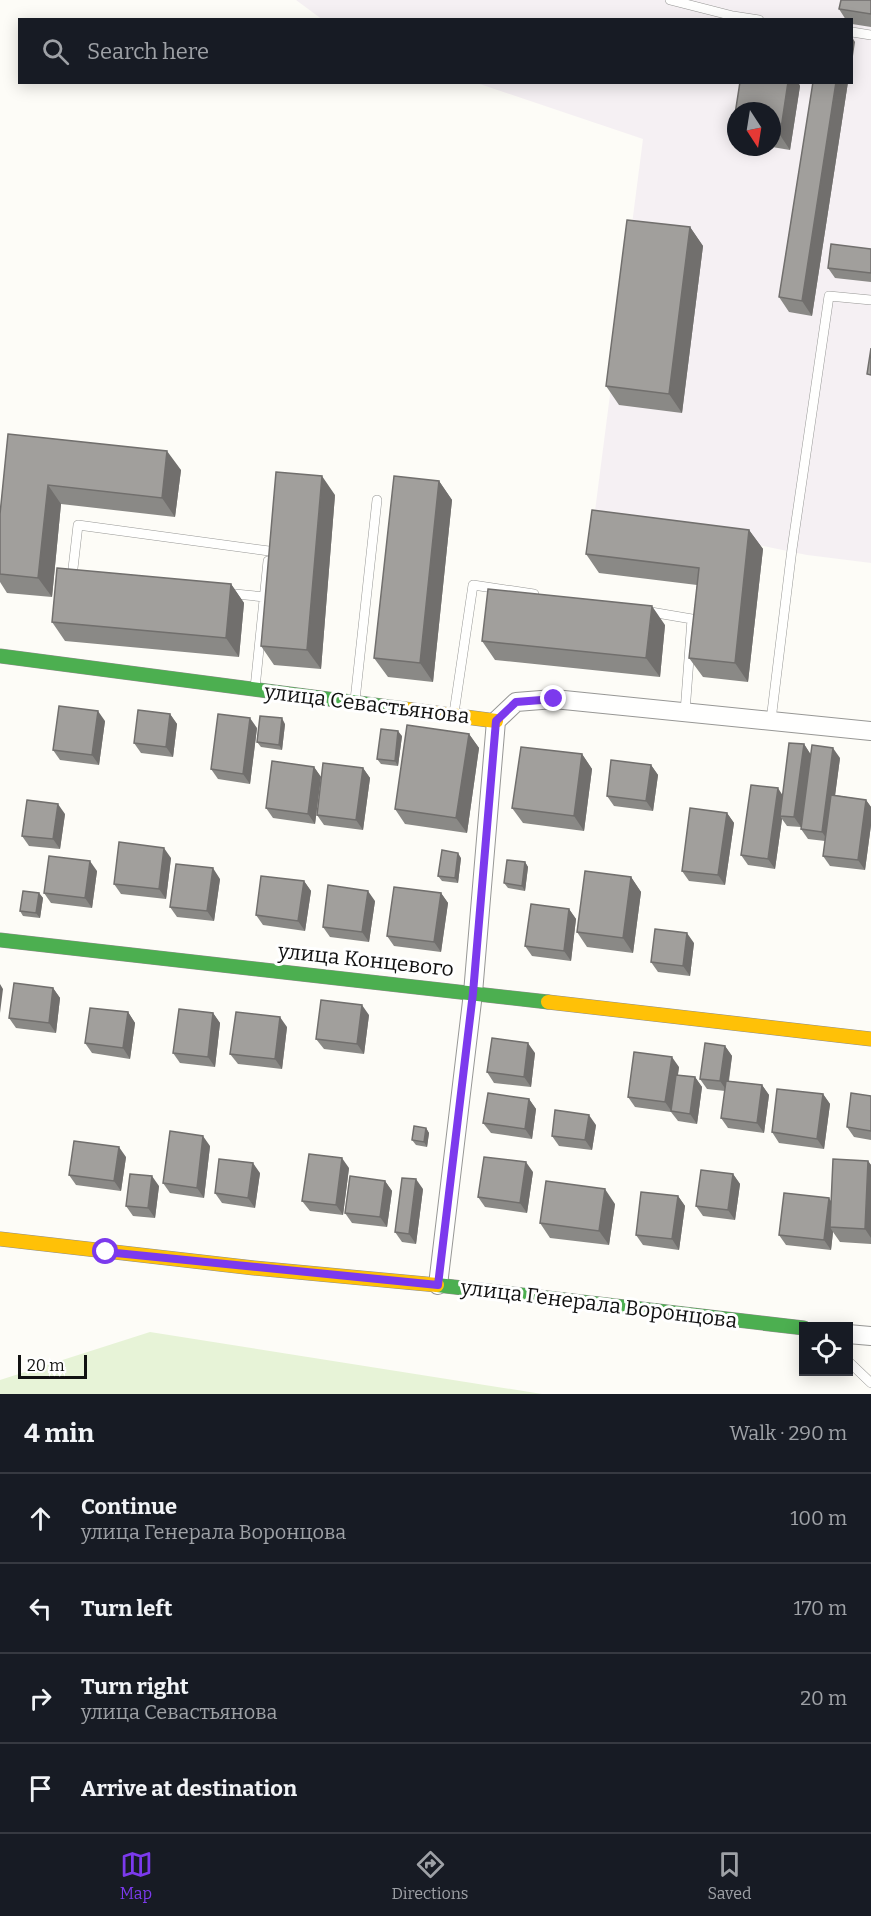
<!DOCTYPE html>
<html lang="en">
<head>
<meta charset="utf-8">
<style>
  body { margin:0; font-family:Bitter,serif; background:#242831; color:#f1f3f6 }
  .controls { position:absolute; right:18px; bottom:18px; display:grid; overflow:hidden; border-radius:0px; box-shadow:0 3px 15px #0003 }
  .controls button { width:54px; height:54px; display:grid; place-items:center; padding:0; border:0; border-bottom:2px solid #363941; background:#171b24; color:#f1f3f6; font:30px sans-serif }
  .compass { position:absolute; left:727px; top:102px; width:54px; height:54px; border-radius:50%; background:#171b24; box-shadow:0 3px 15px #0003; rotate:168deg }
  .scale { position:absolute; left:18px; bottom:15px; width:69px; box-sizing:border-box; padding-left:6px; border:3px solid #111; border-top:0; font-size:16px; line-height:21px; white-space:nowrap; color:#111; -webkit-text-stroke:4px #fff; paint-order:stroke }
  .stop { position:absolute; width:18px; height:18px; margin:-14px; border:4px solid #7c3aed; border-radius:50%; background:#fff }
  .stop.end { background:#7c3aed; border-color:#fff; box-shadow:0 2px 6px #0008 }
  .list { margin:0; padding:0; list-style:none }
  h2 { display:flex; justify-content:space-between; align-items:center; height:78px; margin:0; padding:0 24px; font-size:26px }
  h2 small { font-size:20px; font-weight:400; color:#9ea1a6 }
  .list li { display:grid; grid-template-columns:39px 1fr auto; gap:18px; align-items:center; box-sizing:border-box; height:90px; padding:0 24px; border-top:2px solid #363941 }
  .list b { display:block; font-size:22px; white-space:nowrap }
  .list p { margin:0; font-size:20px; white-space:nowrap; color:#9ea1a6 }
  .list em { font-size:20px; font-style:normal; color:#9ea1a6 }
  .icon { flex:none; width:33px; height:33px; fill:none; stroke:currentColor; stroke-width:2; stroke-linecap:round; stroke-linejoin:round }
  .map { position:relative; flex:none; width:871px; height:1394px; overflow:hidden }
  .search { position:absolute; background:#171b24; box-shadow:0 3px 15px #0003; left:18px; right:18px; top:18px; height:66px; display:flex; align-items:center; gap:15px; box-sizing:border-box; padding:0 21px; border-radius:0px; color:#9ea1a6; font-size:22px }
  .sheet { height:438px; background:#171b24 }
  nav { display:flex; justify-content:space-around; align-items:center; box-sizing:border-box; height:84px; border-top:2px solid #363941; background:#171b24; font-size:16px; color:#9ea1a6 }
  nav a { display:grid; justify-items:center; gap:3px }
  nav .on { color:#7c3aed }
  .map>svg:first-child { display:block }
  .industrial { fill:#f5f0f3; fill-rule:evenodd }
  .grass { fill:#e7f3d7 }
  .lines { fill:none; stroke-linecap:round; stroke-linejoin:round }
  .lane-casing { stroke:#979795; stroke-width:10 }
  .street-casing { stroke:#979795; stroke-width:20 }
  .fast-casing { stroke:#8e8d8b; stroke-width:15 }
  .slow-casing { stroke:#8e8d8b; stroke-width:15 }
  .lane { stroke:#fffffe; stroke-width:9 }
  .street { stroke:#fffffe; stroke-width:18 }
  .fast { stroke:#4caf50; stroke-width:14 }
  .slow { stroke:#ffc107; stroke-width:14 }
  .wall { fill:#8a8986 }
  .shaded-wall { fill:#716f6d }
  .building { fill:#a19f9c; stroke:#716f6d; stroke-width:1.5 }
  .route { stroke:#7c3aed; stroke-width:8 }
  .labels { text-anchor:middle; dominant-baseline:central; stroke-width:6; stroke-linejoin:round; paint-order:stroke }
  .street-label { font-size:21px; fill:#111; stroke:#fff }
</style>
</head>
<body>
<div class="map">
<svg width="871" height="1394" viewBox="0 0 871 1394">
  <rect width="100%" height="100%" fill="#fdfcf7"/>
  <!-- industrial -->
  <path class="industrial" d="M296,0H871V563L807,555L595,511L643,139L477,83L852,82V20H323ZM736,111H772V147H736Z"/>
  <!-- grass -->
  <path class="grass" d="M150,1332L542,1394H0V1380Z"/>
  <g class="lines">
    <defs>
      <path id="lane" d="M670,0L733,16L759,20
        M852,32L871,35
        M77,577H72L78,525L269,551
        M225,593L265,597
        M645,611L692,619L685,712
        M255,688L268,561
        M355,700L377,500
        M454,713L473,585L534,594
        M771,720L792,549L829,296L871,300
        M848,1361L871,1383"/>
      <path id="street" d="M438,1285L473,993L496,721L516,702L554,699L871,731
        M848,1334L871,1336"/>
      <path id="fast" d="M0,656L405,709
        M0,940L548,1002
        M437,1285L804,1328"/>
      <path id="slow" d="M405,709L496,721
        M548,1002L871,1039
        M0,1239L254,1268L437,1285"/>
    </defs>
    <!-- lane casing -->
    <use href="#lane" class="lane-casing"/>
    <!-- street casing -->
    <use href="#street" class="street-casing"/>
    <!-- fast casing -->
    <use href="#fast" class="fast-casing"/>
    <!-- slow casing -->
    <use href="#slow" class="slow-casing"/>
    <!-- lane -->
    <use href="#lane" class="lane"/>
    <!-- street -->
    <use href="#street" class="street"/>
    <!-- fast -->
    <use href="#fast" class="fast"/>
    <!-- slow -->
    <use href="#slow" class="slow"/>
  </g>
  <!-- wall -->
  <path class="wall" d="M871,0V27L852,24V20H846L839,9Z
    M740,82H798L800,86L790,150L772,147V111H736V132L733,127Z
    M813,82H848L812,316L789,312L779,297Z
    M690,227L703,246L682,413L619,405L606,386Z
    M871,249V282L835,278L828,268Z
    M8,434L181,470L175,517L61,504L52,597L7,593L0,582V514Z
    M439,481L452,500L433,682L388,677L374,658Z
    M335,495L321,669L274,665L261,646Z
    M749,530L763,549L748,682L703,677L689,658L697,585L599,573L586,554Z
    M231,584L244,603L239,657L65,641L52,622Z
    M665,625L660,677L495,660L482,641Z
    M170,714L177,724L173,757L141,753L134,743Z
    M105,721L99,765L60,760L53,750Z
    M285,724L282,750L261,747L257,742Z
    M257,728L250,784L218,779L211,769Z
    M469,734L479,748L467,833L405,824L395,809Z
    M402,736L398,766L381,764L377,759Z
    M804,744L811,755L801,827L787,826L782,819L775,869L748,865L741,855L782,795Z
    M582,754L592,769L584,831L523,823L512,808Z
    M840,758L835,795L866,800L871,807V825L865,870L830,866L823,856L825,841L808,839L801,829Z
    M651,765L658,775L653,811L614,806L607,796Z
    M314,767L321,777L315,824L273,818L266,808Z
    M363,768L370,778L363,830L324,825L317,815Z
    M727,813L734,823L725,885L689,881L682,871Z
    M65,814L60,849L29,846L22,836Z
    M171,858L166,899L121,894L114,884Z
    M461,858L458,883L442,881L438,876Z
    M525,862L528,867L525,891L508,888L504,883Z
    M97,871L92,908L51,903L44,893Z
    M631,877L641,892L633,953L587,947L577,932Z
    M220,879L214,921L177,917L170,907Z
    M304,881L311,891L305,931L263,925L256,915Z
    M39,893L43,898L40,918L23,916L20,911Z
    M441,893L448,903L441,952L394,946L387,936Z
    M375,901L369,942L330,937L323,927Z
    M569,909L576,919L571,961L532,956L525,946Z
    M694,943L690,976L658,972L651,962Z
    M53,988L60,998L56,1033L16,1028L9,1018Z
    M128,1012L135,1023L130,1059L92,1053L85,1043Z
    M213,1013L220,1023L215,1067L180,1063L173,1053Z
    M369,1015L364,1054L324,1049L316,1039Z
    M287,1027L282,1069L238,1064L230,1054Z
    M725,1046L732,1056L729,1081L762,1085L769,1095L764,1133L728,1128L721,1118L725,1091L707,1089L700,1079Z
    M535,1053L531,1087L494,1083L487,1072Z
    M679,1067L678,1075L695,1077L702,1087L697,1124L678,1121L671,1112L635,1107L628,1097Z
    M823,1094L830,1104L824,1149L779,1143L772,1132Z
    M871,1096V1140L854,1137L847,1127Z
    M529,1099L536,1109L532,1139L491,1133L483,1123Z
    M596,1125L592,1150L559,1146L552,1136Z
    M426,1128L429,1133L427,1147L416,1145L412,1140Z
    M210,1146L204,1198L170,1193L163,1183Z
    M126,1157L121,1191L76,1185L69,1175Z
    M868,1161L871,1165V1244L840,1242L833,1232L831,1250L786,1245L779,1235L829,1198L831,1202Z
    M349,1168L343,1215L310,1211L302,1201Z
    M533,1172L527,1213L485,1207L478,1197Z
    M260,1173L255,1208L222,1203L215,1193Z
    M733,1174L740,1184L735,1220L703,1216L696,1206Z
    M385,1181L392,1191L387,1227L352,1223L345,1213Z
    M159,1186L155,1218L133,1216L126,1206Z
    M423,1189L416,1244L402,1242L395,1232Z
    M678,1196L685,1206L679,1250L643,1245L636,1235Z
    M615,1204L609,1245L550,1238L540,1223Z"/>
  <!-- shaded-wall -->
  <path class="shaded-wall" d="M852,37L855,42L852,63Z
    M788,82H798L800,86L790,150L780,135Z
    M836,82H848L812,316L802,301Z
    M690,227L703,246L682,413L669,394Z
    M167,451L181,470L175,517L162,498Z
    M322,476L335,495L321,669L307,650Z
    M439,481L452,500L433,682L420,663Z
    M48,485L61,504L52,597L38,578Z
    M749,530L763,549L748,682L735,663Z
    M231,584L244,603L239,657L226,638Z
    M652,606L665,625L660,677L646,658Z
    M98,711L105,721L99,765L92,755Z
    M170,714L177,724L173,757L166,747Z
    M250,718L257,728L250,784L243,774Z
    M282,718L285,724L282,750L279,745Z
    M398,731L402,736L398,766L395,761Z
    M469,734L479,748L467,833L456,818Z
    M804,744L811,755L801,827L794,817Z
    M833,748L840,758L829,842L822,832Z
    M582,754L592,769L584,831L574,816Z
    M651,765L658,775L653,811L646,801Z
    M314,767L321,777L315,824L308,814Z
    M363,768L370,778L363,830L356,820Z
    M778,788L785,799L780,816L782,819L775,869L768,859Z
    M866,800L871,807V825L865,870L858,860Z
    M58,804L65,814L60,849L53,839Z
    M727,813L734,823L725,885L718,875Z
    M164,848L171,858L166,899L159,889Z
    M458,853L461,858L458,883L455,878Z
    M90,861L97,871L92,908L85,898Z
    M525,862L528,867L525,891L522,886Z
    M213,868L220,879L214,921L207,911Z
    M631,877L641,892L633,953L623,938Z
    M304,881L311,891L305,931L298,921Z
    M368,891L375,901L369,942L362,932Z
    M39,893L43,898L40,918L36,913Z
    M441,893L448,903L441,952L434,942Z
    M569,909L576,919L571,961L564,951Z
    M687,933L694,943L690,976L683,966Z
    M0,984L3,989L0,1013Z
    M53,988L60,998L56,1033L49,1023Z
    M362,1005L369,1015L364,1054L357,1044Z
    M128,1012L135,1023L130,1059L123,1048Z
    M213,1013L220,1023L215,1067L208,1057Z
    M280,1017L287,1027L282,1069L275,1059Z
    M528,1043L535,1053L531,1087L524,1077Z
    M725,1046L732,1056L727,1091L720,1081Z
    M672,1057L679,1067L672,1112L665,1102Z
    M695,1077L702,1087L697,1124L690,1114Z
    M762,1085L769,1095L764,1133L757,1123Z
    M823,1094L830,1104L824,1149L817,1139Z
    M529,1099L536,1109L532,1139L525,1129Z
    M589,1115L596,1125L592,1150L585,1140Z
    M426,1128L429,1133L427,1147L424,1142Z
    M203,1136L210,1146L204,1198L197,1188Z
    M119,1147L126,1157L121,1191L114,1181Z
    M342,1158L349,1168L343,1215L336,1205Z
    M868,1161L871,1165V1238L865,1229Z
    M526,1162L533,1172L527,1213L520,1203Z
    M253,1163L260,1173L255,1208L248,1198Z
    M733,1174L740,1184L735,1220L728,1210Z
    M152,1176L159,1186L155,1218L148,1208Z
    M416,1179L423,1189L416,1244L409,1234Z
    M385,1181L392,1191L387,1227L380,1217Z
    M605,1189L615,1204L609,1245L599,1231Z
    M678,1196L685,1206L679,1250L672,1239Z
    M829,1198L836,1209L830,1227L833,1232L831,1250L824,1240Z"/>
  <!-- building -->
  <path class="building" d="M841,0H871V14L839,9Z
    M740,82H788L780,135L772,134V111H736V128L733,127Z
    M813,82H836L802,301L779,297Z
    M627,220L690,227L669,394L606,386Z
    M831,244L871,249V273L828,268Z
    M871,348V375L867,374Z
    M8,434L167,451L162,498L48,485L38,578L0,574V514Z
    M276,472L322,476L307,650L261,646Z
    M394,476L439,481L420,663L374,658Z
    M592,510L749,530L735,663L689,658L699,568L586,554Z
    M57,568L231,584L226,638L52,622Z
    M488,589L652,606L646,658L482,641Z
    M59,706L98,711L92,755L53,750Z
    M138,710L170,714L166,747L134,743Z
    M218,714L250,718L243,774L211,769Z
    M260,716L282,718L279,745L257,742Z
    M407,725L469,734L456,818L395,809Z
    M381,729L398,731L395,761L377,759Z
    M789,743L804,744L794,817L780,816Z
    M812,745L833,748L822,832L801,829Z
    M521,747L582,754L574,816L512,808Z
    M611,760L651,765L646,801L607,796Z
    M272,761L314,767L308,814L266,808Z
    M323,763L363,768L356,820L317,815Z
    M751,785L778,788L768,859L741,855Z
    M831,795L866,800L858,860L823,856Z
    M27,800L58,804L53,839L22,836Z
    M690,808L727,813L718,875L682,871Z
    M119,842L164,848L159,889L114,884Z
    M442,850L458,853L455,878L438,876Z
    M49,856L90,861L85,898L44,893Z
    M507,860L525,862L522,886L504,883Z
    M176,864L213,868L207,911L170,907Z
    M585,871L631,877L623,938L577,932Z
    M261,876L304,881L298,921L256,915Z
    M328,885L368,891L362,932L323,927Z
    M394,887L441,893L434,942L387,936Z
    M23,891L39,893L36,913L20,911Z
    M531,904L569,909L564,951L525,946Z
    M655,929L687,933L683,966L651,962Z
    M14,983L53,988L49,1023L9,1018Z
    M321,1000L362,1005L357,1044L316,1039Z
    M90,1008L128,1012L123,1048L85,1043Z
    M179,1009L213,1013L208,1057L173,1053Z
    M236,1012L280,1017L275,1059L230,1054Z
    M492,1038L528,1043L524,1077L487,1072Z
    M705,1043L725,1046L720,1081L700,1079Z
    M634,1052L672,1057L665,1102L628,1097Z
    M676,1075L695,1077L690,1114L671,1111Z
    M726,1081L762,1085L757,1123L721,1118Z
    M777,1089L823,1094L817,1139L772,1132Z
    M488,1093L529,1099L525,1129L483,1123Z
    M851,1093L871,1096V1131L847,1127Z
    M555,1110L589,1115L585,1140L552,1136Z
    M414,1126L426,1128L424,1142L412,1140Z
    M170,1131L203,1136L197,1188L163,1183Z
    M74,1141L119,1147L114,1181L69,1175Z
    M309,1154L342,1158L336,1205L302,1201Z
    M484,1157L526,1162L520,1203L478,1197Z
    M219,1159L253,1163L248,1198L215,1193Z
    M833,1159L868,1161L865,1229L830,1227Z
    M701,1170L733,1174L728,1210L696,1206Z
    M130,1174L152,1176L148,1208L126,1206Z
    M350,1176L385,1181L380,1217L345,1213Z
    M402,1178L416,1179L409,1234L395,1232Z
    M546,1181L605,1189L599,1231L540,1223Z
    M641,1192L678,1196L672,1239L636,1235Z
    M784,1193L829,1198L824,1240L779,1235Z"/>
  <g class="lines">
    <!-- route -->
    <path class="route" d="M106,1252L438,1285L473,993L496,721L516,702L554,699"/>
  </g>
  <g class="labels">
    <!-- street labels -->
    <g class="street-label">
      <text transform="translate(367 704) rotate(7)">улица Севастьянова</text>
      <text transform="translate(366 960) rotate(6)">улица Концевого</text>
      <text transform="translate(599 1304) rotate(7)">улица Генерала Воронцова</text>
    </g>
  </g>
</svg>
<div class="controls">
<button><svg class="icon" aria-label="locate" viewBox="0 0 24 24"><circle cx="12" cy="12" r="6"/><path d="M12 2v4M12 18v4M2 12h4M18 12h4"/></svg></button>
</div>
<svg class="compass" viewBox="-18 -18 36 36"><path d="M0-13l5 13h-10z" fill="#e53935"/><path d="M0 13l5-13h-10z" fill="#9ea1a6"/></svg>
<div class="scale">20 m</div>
<div class="stop" style="left:106px;top:1252px"></div>
<div class="stop end" style="left:554px;top:699px"></div>
<div class="search"><svg class="icon" aria-label="search" viewBox="0 0 24 24"><circle cx="10" cy="10" r="6"/><path d="M15 15l6 6"/></svg>Search here</div>
</div>
<section class="sheet">
<h2>4 min<small>Walk · 290 m</small></h2>
<ul class="list">
<li><svg class="icon" aria-label="ahead" viewBox="0 0 24 24"><path d="M12 20V5M6 11l6-6 6 6"/></svg><div><b>Continue</b><p>улица Генерала Воронцова</p></div><em>100 m</em></li>
<li><svg class="icon" aria-label="left" viewBox="0 0 24 24"><path d="M17 20v-9H6M10 6l-5 5 5 5"/></svg><div><b>Turn left</b></div><em>170 m</em></li>
<li><svg class="icon" aria-label="right" viewBox="0 0 24 24"><path d="M7 20v-9h11M14 6l5 5-5 5"/></svg><div><b>Turn right</b><p>улица Севастьянова</p></div><em>20 m</em></li>
<li><svg class="icon" aria-label="arrive" viewBox="0 0 24 24"><path d="M6 21V4h12l-3 4 3 4H6"/></svg><div><b>Arrive at destination</b></div></li>
</ul>
</section>
<nav>
<a class="on"><svg class="icon" aria-label="map" viewBox="0 0 24 24"><path d="M3 6l6-2 6 2 6-2v14l-6 2-6-2-6 2zM9 4v14M15 6v14"/></svg>Map</a>
<a><svg class="icon" aria-label="directions" viewBox="0 0 24 24"><path d="M12 3l9 9-9 9-9-9zM9 14v-3h6M13 9l2 2-2 2"/></svg>Directions</a>
<a><svg class="icon" aria-label="saved" viewBox="0 0 24 24"><path d="M7 4h10v16l-5-4-5 4z"/></svg>Saved</a>
</nav>
</body>
</html>
